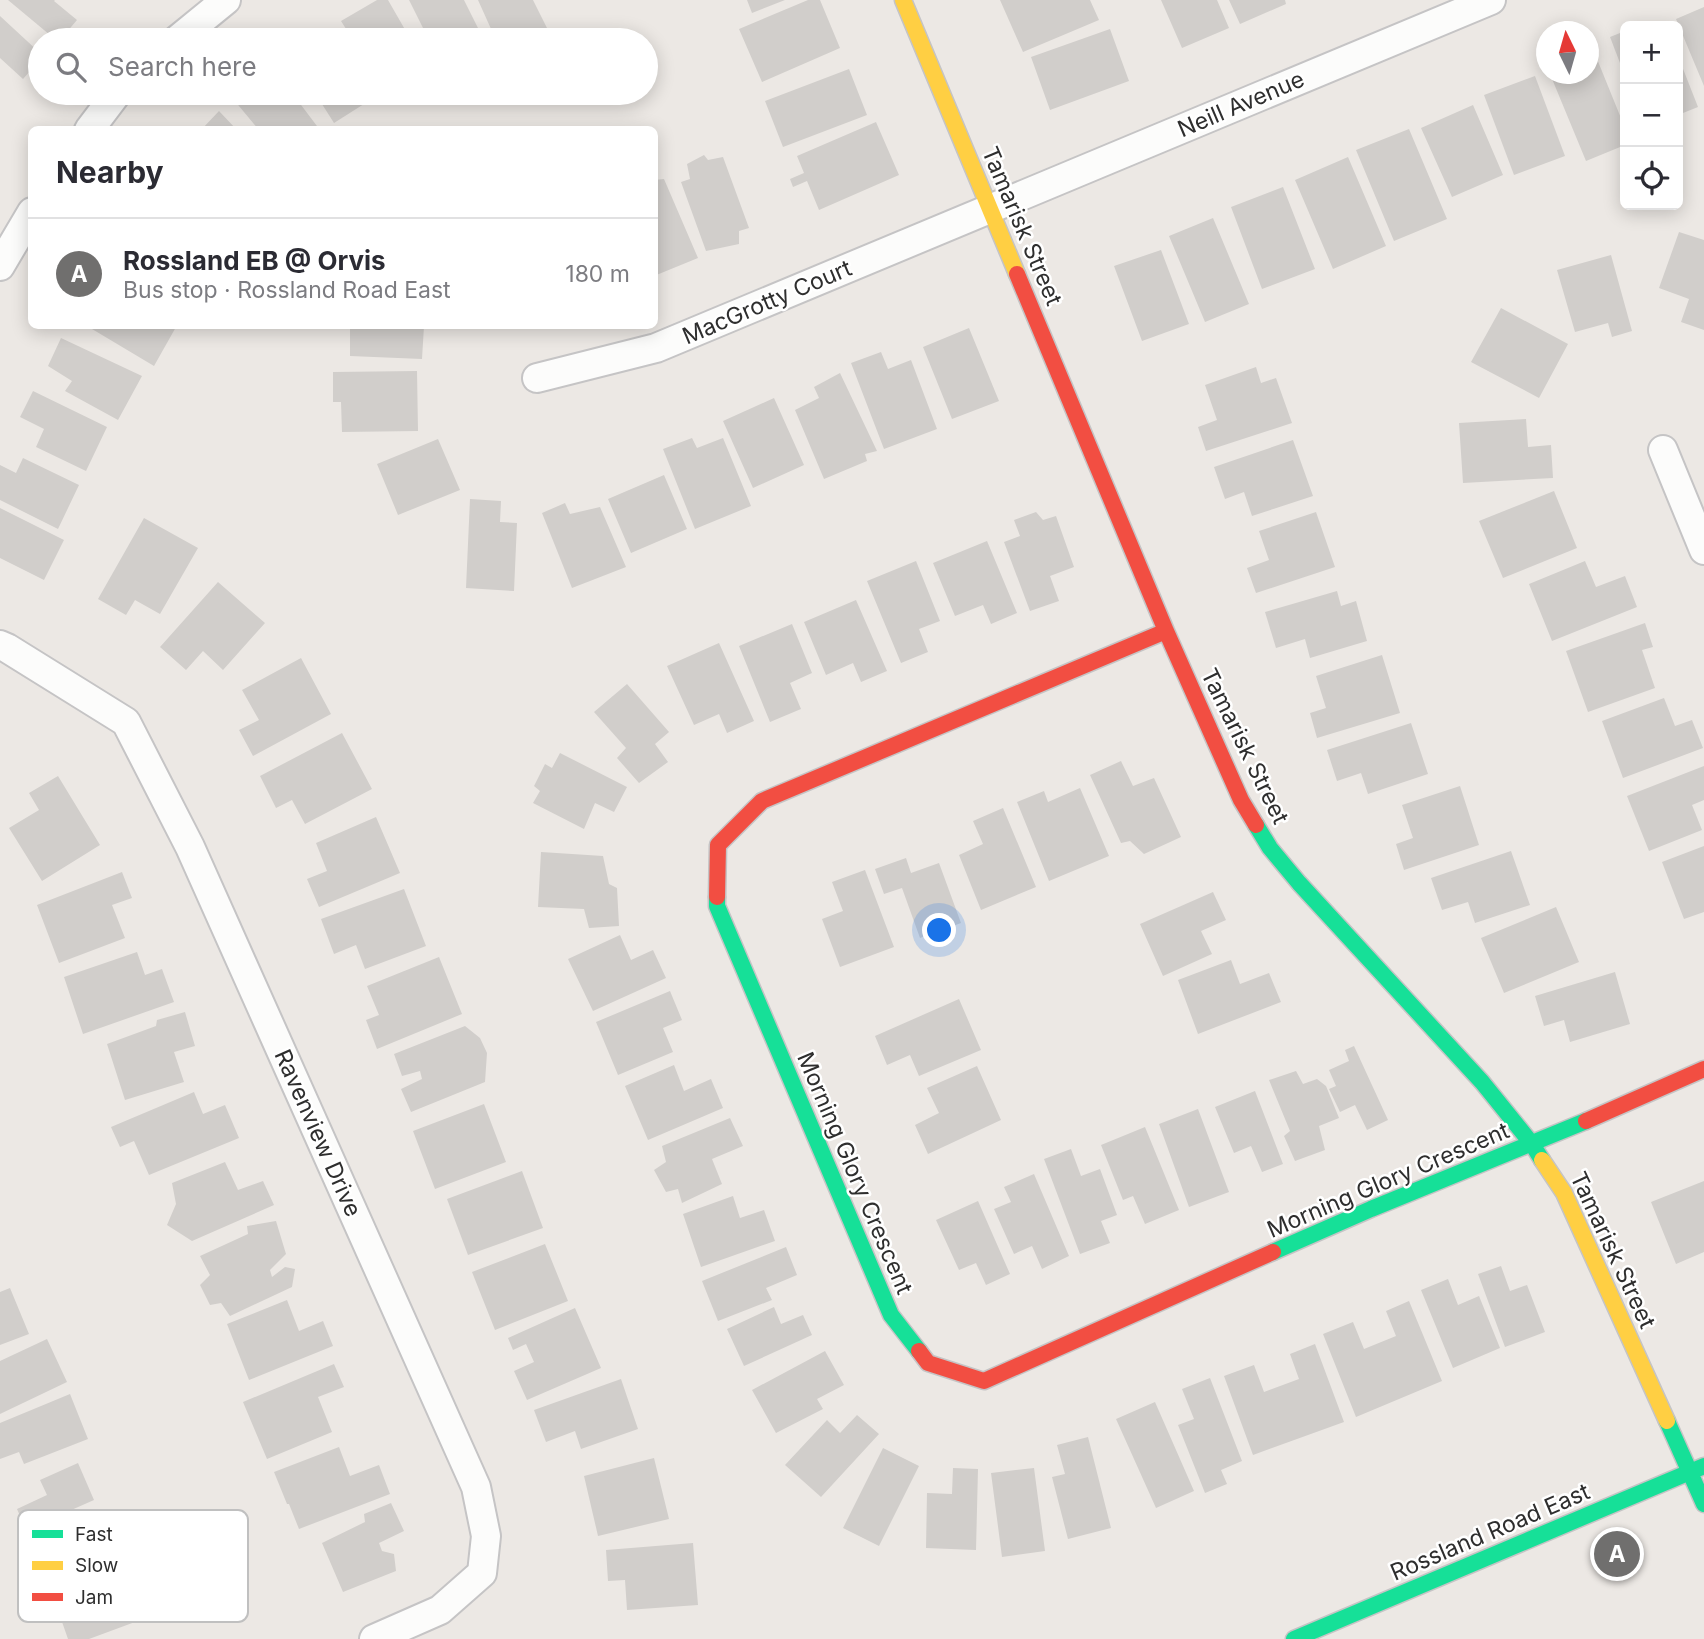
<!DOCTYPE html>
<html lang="en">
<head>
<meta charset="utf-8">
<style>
  body { margin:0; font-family:Inter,sans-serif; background:#f7f7f7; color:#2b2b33 }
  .controls { position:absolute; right:21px; top:21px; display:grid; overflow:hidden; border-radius:10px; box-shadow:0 4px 18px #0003 }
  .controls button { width:63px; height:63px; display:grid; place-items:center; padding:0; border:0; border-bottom:2px solid #e1e1e2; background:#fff; color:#2b2b33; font:35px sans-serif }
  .compass { position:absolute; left:1536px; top:21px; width:63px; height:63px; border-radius:50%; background:#fff; box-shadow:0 4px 18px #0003; rotate:355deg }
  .you { position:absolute; left:940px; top:931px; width:24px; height:24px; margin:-18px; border:5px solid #fff; border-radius:50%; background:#1a73e8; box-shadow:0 0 0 10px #1a73e833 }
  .badge { display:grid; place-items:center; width:46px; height:46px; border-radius:50%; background:#706f6e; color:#fff; font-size:23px; font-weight:700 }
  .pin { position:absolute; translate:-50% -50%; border:4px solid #fff; box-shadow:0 2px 7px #0006 }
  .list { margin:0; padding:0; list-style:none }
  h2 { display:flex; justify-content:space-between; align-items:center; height:91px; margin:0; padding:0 28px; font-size:30px }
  h2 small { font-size:23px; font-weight:400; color:#7c7c81 }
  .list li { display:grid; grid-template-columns:46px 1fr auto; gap:21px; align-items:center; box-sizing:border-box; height:112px; padding:0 28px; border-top:2px solid #e1e1e2 }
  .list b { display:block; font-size:26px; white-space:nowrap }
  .list p { margin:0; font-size:23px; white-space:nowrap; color:#7c7c81 }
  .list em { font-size:23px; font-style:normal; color:#7c7c81 }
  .icon { flex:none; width:38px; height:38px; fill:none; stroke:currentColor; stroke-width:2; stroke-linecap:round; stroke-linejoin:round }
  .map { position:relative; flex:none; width:1704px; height:1639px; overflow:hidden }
  .search { position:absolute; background:#fff; box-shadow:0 4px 18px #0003; left:28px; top:28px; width:630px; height:77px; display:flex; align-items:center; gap:18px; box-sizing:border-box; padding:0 24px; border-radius:38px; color:#7c7c81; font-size:26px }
  .panel { position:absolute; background:#fff; box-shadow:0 4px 18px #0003; left:28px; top:126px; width:630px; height:203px; border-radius:10px }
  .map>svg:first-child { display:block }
  .building { fill:#d1cecb }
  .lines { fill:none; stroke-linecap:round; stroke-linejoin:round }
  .street-casing { stroke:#c5c4c5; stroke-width:32 }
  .fast-casing { stroke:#c5c4c5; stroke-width:19 }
  .slow-casing { stroke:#c5c4c5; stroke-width:19 }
  .jam-casing { stroke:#c5c4c5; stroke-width:19 }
  .street { stroke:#fcfcfb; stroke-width:28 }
  .fast { stroke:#16e098; stroke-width:16 }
  .slow { stroke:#ffcf43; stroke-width:16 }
  .jam { stroke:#f24e42; stroke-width:16 }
  .labels { text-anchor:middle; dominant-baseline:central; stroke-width:5; stroke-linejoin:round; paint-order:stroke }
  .street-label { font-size:23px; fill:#2e2e2e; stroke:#fff }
  .key { fill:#fff; stroke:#c0c0c0; stroke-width:2 }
  .key-label { font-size:19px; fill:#2e2e2e }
</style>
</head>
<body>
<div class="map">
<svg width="1704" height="1639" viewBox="0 0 1704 1639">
  <rect width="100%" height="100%" fill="#ece8e4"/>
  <!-- building -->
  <path class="building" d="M8,0H55L54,1L77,20L60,40H56Z
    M377,0H388L411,40H353L341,21Z
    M409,0H464L484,40H429Z
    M478,0H533L549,32L531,40H496Z
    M747,0H785L752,13Z
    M808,0H820L840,48L762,82L739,29Z
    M1000,0H1090L1099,20L1023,52Z
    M1161,0H1217L1229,28L1182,48Z
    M1229,0H1285L1286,4L1240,24Z
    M1704,7V86L1676,19Z
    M0,16L40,53V60L23,79L0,58Z
    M1110,29L1129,81L1050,110L1031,57Z
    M1625,31V76L1610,37Z
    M1595,54L1625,128V145L1586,161L1550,74H1588V56Z
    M1678,56L1698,107L1678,115Z
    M849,69L867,115L783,147L765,101Z
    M1535,76L1565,156L1514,175L1484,95Z
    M244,93H292L320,130H259L234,100Z
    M315,93H372L375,97L334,123Z
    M1473,105L1503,175L1452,197L1421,128Z
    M219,111L237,130H201Z
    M876,122L899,175L819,210L807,181L793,187L790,179L804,173L797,156Z
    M1409,129L1447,219L1394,241L1356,150Z
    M704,155L708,160L723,157L749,228L739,231V244L706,251L681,182L690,179L687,164Z
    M1348,157L1386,246L1333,269L1295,180Z
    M664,179L698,258L654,276V180Z
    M1283,187L1315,269L1262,289L1231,207Z
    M1213,218L1249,304L1205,322L1169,236Z
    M1679,232L1704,240V330L1681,322L1689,299L1659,288Z
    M1161,250L1189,324L1142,341L1114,266Z
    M1611,255L1632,331L1612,337L1608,323L1575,332L1557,270Z
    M1501,308L1568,344L1539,398L1471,362Z
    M87,326H173L176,327L154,366Z
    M350,326H424L422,359L350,356Z
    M969,328L999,401L952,419L923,347Z
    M61,338L142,376L118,420L65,391L72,381L48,366Z
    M881,352L888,369L911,360L937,429L884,449L851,363Z
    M1256,367L1261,383L1276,378L1292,423L1206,451L1198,427L1217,420L1205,385Z
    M417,371L418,431L342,432L341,402H333V372Z
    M840,373L877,451L865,454L867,461L824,479L795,410L819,398L814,387Z
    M33,391L107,427L86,471L36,447L44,429L20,417Z
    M774,398L804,465L753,488L723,421Z
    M1526,419L1528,447L1551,445L1553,478L1463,483L1459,423Z
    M692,438L697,448L723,438L751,506L695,529L663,449Z
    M438,439L460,490L398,515L377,464Z
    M1293,440L1313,496L1252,516L1244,492L1225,499L1214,467Z
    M23,458L79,485L58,529L0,500V465L16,473Z
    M664,475L687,529L631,553L608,499Z
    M1554,491L1577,548L1503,578L1479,521Z
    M470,499L501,501L500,522L517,523L514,591L466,588Z
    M565,503L570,514L600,507L626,567L572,588L542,513Z
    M0,508L64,540L44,580L0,558Z
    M1036,512L1043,520L1056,516L1074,567L1050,576L1059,601L1030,611L1004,542L1020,536L1014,520Z
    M1316,512L1335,567L1256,593L1247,568L1269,560L1259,531Z
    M144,518L198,548L160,614L135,600L126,615L98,599Z
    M987,541L1017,613L991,624L983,605L955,616L933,563Z
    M916,561L940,621L919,629L928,652L901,663L867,581Z
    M1585,561L1596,587L1625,576L1637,607L1552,641L1529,584Z
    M218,582L265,623L223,670L203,651L186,670L160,647Z
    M1337,591L1341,606L1356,601L1367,641L1310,658L1305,639L1276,648L1265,612Z
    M856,600L887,671L861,682L853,663L826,675L804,622Z
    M1645,623L1653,647L1642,650L1655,688L1588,712L1566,651Z
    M792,624L812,673L790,683L801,709L770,722L739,646Z
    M719,643L754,721L727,733L719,714L694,725L667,666Z
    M1382,655L1400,713L1317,738L1310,713L1326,708L1316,676Z
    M301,658L331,714L253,756L239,730L259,720L242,690Z
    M627,684L669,732L655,744L668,762L639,783L617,758L626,748L594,712Z
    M1664,698L1675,726L1692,720L1703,748L1623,778L1602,721Z
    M1411,723L1428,774L1368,794L1361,773L1337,781L1327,750Z
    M342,733L372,789L305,824L292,800L276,808L260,776Z
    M560,753L627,787L614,812L595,803L584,829L533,803L540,791L534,786L545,764L552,768Z
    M1121,761L1133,786L1154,778L1181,837L1144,854L1130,841L1121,843L1090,775Z
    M1704,766V800L1692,805L1702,830L1649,851L1627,796Z
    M58,776L100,845L42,881L9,828L39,810L29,793Z
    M1460,786L1479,845L1404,870L1396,844L1413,838L1402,805Z
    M1080,788L1109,856L1049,881L1017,802L1044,791L1048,802Z
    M1003,808L1036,887L981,910L959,855L983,844L973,821Z
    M376,817L400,873L319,907L307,879L327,871L316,843Z
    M1704,846V912L1684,919L1662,862Z
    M1511,851L1530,905L1475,923L1468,902L1442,910L1431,878Z
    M541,852L603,856L609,884L617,888L619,926L589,928L584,909L538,907Z
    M906,858L911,873L939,863L961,923L920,938L902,888L884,894L875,869Z
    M865,870L894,947L840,967L822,919L843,911L832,882Z
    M122,872L132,898L112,905L125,938L59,963L37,905Z
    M404,889L426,946L365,969L356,945L334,954L321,919Z
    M1213,892L1226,920L1201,931L1212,954L1163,976L1140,924Z
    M1556,907L1579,962L1504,993L1481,938Z
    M620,935L631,960L653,950L666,978L593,1011L568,959Z
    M137,952L145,975L162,969L174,1002L83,1034L64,977Z
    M439,957L462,1014L377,1049L366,1020L379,1015L367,986Z
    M1231,960L1240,984L1269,973L1281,1002L1198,1034L1178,980Z
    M1615,972L1630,1024L1570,1042L1564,1020L1544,1026L1535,996Z
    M670,991L682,1020L663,1028L673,1052L618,1075L596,1022Z
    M959,999L981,1050L919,1076L910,1055L887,1065L875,1036Z
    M185,1012L195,1046L174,1052L184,1082L125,1100L107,1044L156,1026L157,1020Z
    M465,1026L480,1038L487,1053L485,1082L411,1112L401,1089L422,1079L420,1071L402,1076L394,1054Z
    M1354,1046L1388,1120L1367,1130L1355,1105L1340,1112L1329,1089L1336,1086L1329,1070L1349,1061L1345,1050Z
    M674,1065L684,1091L711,1079L723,1108L648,1140L625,1086Z
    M977,1066L1001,1120L928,1154L915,1125L939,1113L927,1088Z
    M1296,1071L1303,1084L1317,1079L1326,1086L1339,1118L1319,1126L1325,1150L1295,1161L1284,1136L1290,1131L1269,1080Z
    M1255,1091L1283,1164L1262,1172L1251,1146L1234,1153L1215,1107Z
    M194,1092L203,1114L225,1105L239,1138L149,1175L134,1141L120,1147L111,1127Z
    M484,1104L506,1162L435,1189L413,1131Z
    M1198,1109L1229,1192L1189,1207L1159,1124Z
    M730,1118L743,1146L712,1159L722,1184L682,1203L678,1189L666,1192L654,1170L666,1162L662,1146Z
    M1145,1127L1179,1210L1145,1224L1133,1196L1123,1200L1101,1145Z
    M1071,1149L1081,1176L1100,1169L1117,1215L1101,1221L1110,1243L1080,1254L1044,1159Z
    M225,1162L238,1190L263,1181L274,1205L192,1241L167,1225L176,1204L172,1183Z
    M522,1171L543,1228L468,1255L447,1199Z
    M1034,1174L1069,1256L1042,1269L1032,1246L1014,1254L994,1209L1011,1202L1004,1187Z
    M1704,1181V1252L1676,1264L1651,1202Z
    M733,1196L740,1218L764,1210L775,1241L701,1267L683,1214Z
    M978,1201L1010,1274L986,1285L976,1263L959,1270L936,1220Z
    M276,1221L286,1254L270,1270L272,1277L285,1267L295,1269L292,1287L230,1316L221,1303L210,1305L200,1285L210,1275L200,1256L248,1234L247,1226Z
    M545,1244L568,1301L495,1330L472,1272Z
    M786,1247L797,1275L766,1288L772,1300L718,1321L702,1281Z
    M1501,1266L1510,1291L1527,1285L1545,1332L1505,1347L1478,1274Z
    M1448,1279L1458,1305L1479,1296L1500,1348L1453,1368L1421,1290Z
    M10,1288L29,1334L0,1345V1292Z
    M287,1300L299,1331L323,1321L333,1346L249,1380L227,1324Z
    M1409,1301L1442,1381L1356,1417L1323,1334L1353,1322L1364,1349L1396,1336L1386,1311Z
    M774,1307L781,1324L803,1315L812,1335L744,1366L727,1329Z
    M575,1308L601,1368L527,1400L514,1371L534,1362L526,1344L513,1350L508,1338Z
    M47,1339L67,1382L0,1414V1361Z
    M1315,1344L1344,1422L1253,1455L1224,1376L1254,1365L1264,1392L1299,1379L1290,1354Z
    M825,1351L844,1385L817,1399L823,1409L776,1433L752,1390Z
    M334,1364L344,1387L318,1397L332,1432L267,1459L243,1402Z
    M1210,1378L1242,1461L1221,1470L1227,1484L1205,1493L1178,1425L1194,1419L1182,1389Z
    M621,1379L638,1429L581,1449L575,1431L546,1442L534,1410Z
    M70,1394L88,1439L24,1464L19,1452L0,1459V1423Z
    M1155,1402L1194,1491L1156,1508L1116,1419Z
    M857,1415L879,1434L821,1497L785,1465L827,1420L840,1433Z
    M1088,1437L1111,1528L1068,1539L1052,1477L1065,1474L1057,1445Z
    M339,1447L350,1476L379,1465L390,1494L299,1529L289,1504H287L274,1472Z
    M883,1448L919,1466L879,1546L843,1528Z
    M654,1458L669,1519L598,1536L584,1476Z
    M78,1463L94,1500L26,1530L17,1509L47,1495L40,1480Z
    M953,1468L978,1469L976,1550L926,1548L927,1493L952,1494Z
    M1034,1468L1045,1551L1002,1557L991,1473Z
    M391,1503L404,1531L379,1543L382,1551L394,1554L396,1571L343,1592L322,1543L365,1522L364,1514Z
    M693,1543L698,1605L627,1610L625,1580L608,1581L606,1550Z
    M145,1565L162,1612L89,1639H68L61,1619L85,1611L82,1603L91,1599L86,1587Z"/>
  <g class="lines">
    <defs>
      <path id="street" d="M177,40L226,0
        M89,130L117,93
        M0,266L32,212
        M537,378L656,348L1491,0
        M1663,450L1704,550
        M0,645L7,648L126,722L190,847L476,1487L486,1536L482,1573L440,1610L374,1639"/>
      <path id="fast" d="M1256,825L1270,848L1299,883L1482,1082L1532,1144L1542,1160
        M717,897V906L891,1315L919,1351
        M1273,1252L1371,1209L1586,1121
        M1667,1421L1704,1504
        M1294,1639L1704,1466"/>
      <path id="slow" d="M903,0L1017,274
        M1542,1160L1564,1193L1667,1421"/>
      <path id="jam" d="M1017,274L1166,631L1241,800L1256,825
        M717,897L718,845L762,801L1166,631
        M1586,1121L1704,1069
        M919,1351L928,1363L984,1381L1273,1252"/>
    </defs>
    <!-- street casing -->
    <use href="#street" class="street-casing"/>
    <!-- fast casing -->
    <use href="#fast" class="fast-casing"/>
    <!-- slow casing -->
    <use href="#slow" class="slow-casing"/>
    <!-- jam casing -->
    <use href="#jam" class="jam-casing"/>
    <!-- street -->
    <use href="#street" class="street"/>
    <!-- fast -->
    <use href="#fast" class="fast"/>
    <!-- slow -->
    <use href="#slow" class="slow"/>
    <!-- jam -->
    <use href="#jam" class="jam"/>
  </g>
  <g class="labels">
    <!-- street labels -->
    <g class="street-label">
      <text transform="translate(1241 104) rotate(-23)">Neill Avenue</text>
      <text transform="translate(1022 226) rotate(67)">Tamarisk Street</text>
      <text transform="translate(767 302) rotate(-23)">MacGrotty Court</text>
      <text transform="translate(1245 746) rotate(64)">Tamarisk Street</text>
      <text transform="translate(318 1133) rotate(66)">Ravenview Drive</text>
      <text transform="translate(855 1173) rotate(67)">Morning Glory Crescent</text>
      <text transform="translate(1388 1180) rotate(-23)">Morning Glory Crescent</text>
      <text transform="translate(1613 1250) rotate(65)">Tamarisk Street</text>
      <text transform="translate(1490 1532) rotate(-23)">Rossland Road East</text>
    </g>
  </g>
  <!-- legend -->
  <rect x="18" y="1510" width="230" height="112" rx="10" class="key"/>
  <rect x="32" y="1530" width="31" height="8" fill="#16e098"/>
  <rect x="32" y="1561" width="31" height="9" fill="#ffcf43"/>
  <rect x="32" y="1593" width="31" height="8" fill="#f24e42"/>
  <g class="key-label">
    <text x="75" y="1541">Fast</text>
    <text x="75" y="1572">Slow</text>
    <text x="75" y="1604">Jam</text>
  </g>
</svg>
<div class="controls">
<button>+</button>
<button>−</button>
<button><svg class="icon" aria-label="locate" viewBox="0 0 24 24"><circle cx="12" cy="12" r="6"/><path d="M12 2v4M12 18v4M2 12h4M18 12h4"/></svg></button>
</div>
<svg class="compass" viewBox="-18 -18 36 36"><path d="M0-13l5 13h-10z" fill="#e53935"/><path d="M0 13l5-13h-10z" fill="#7c7c81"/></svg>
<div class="you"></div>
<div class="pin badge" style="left:1617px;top:1554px">A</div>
<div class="search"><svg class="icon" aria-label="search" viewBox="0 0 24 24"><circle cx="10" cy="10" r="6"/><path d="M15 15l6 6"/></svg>Search here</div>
<section class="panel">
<h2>Nearby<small></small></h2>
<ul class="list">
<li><span class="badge">A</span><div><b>Rossland EB @ Orvis</b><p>Bus stop · Rossland Road East</p></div><em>180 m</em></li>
</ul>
</section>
</div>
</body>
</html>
